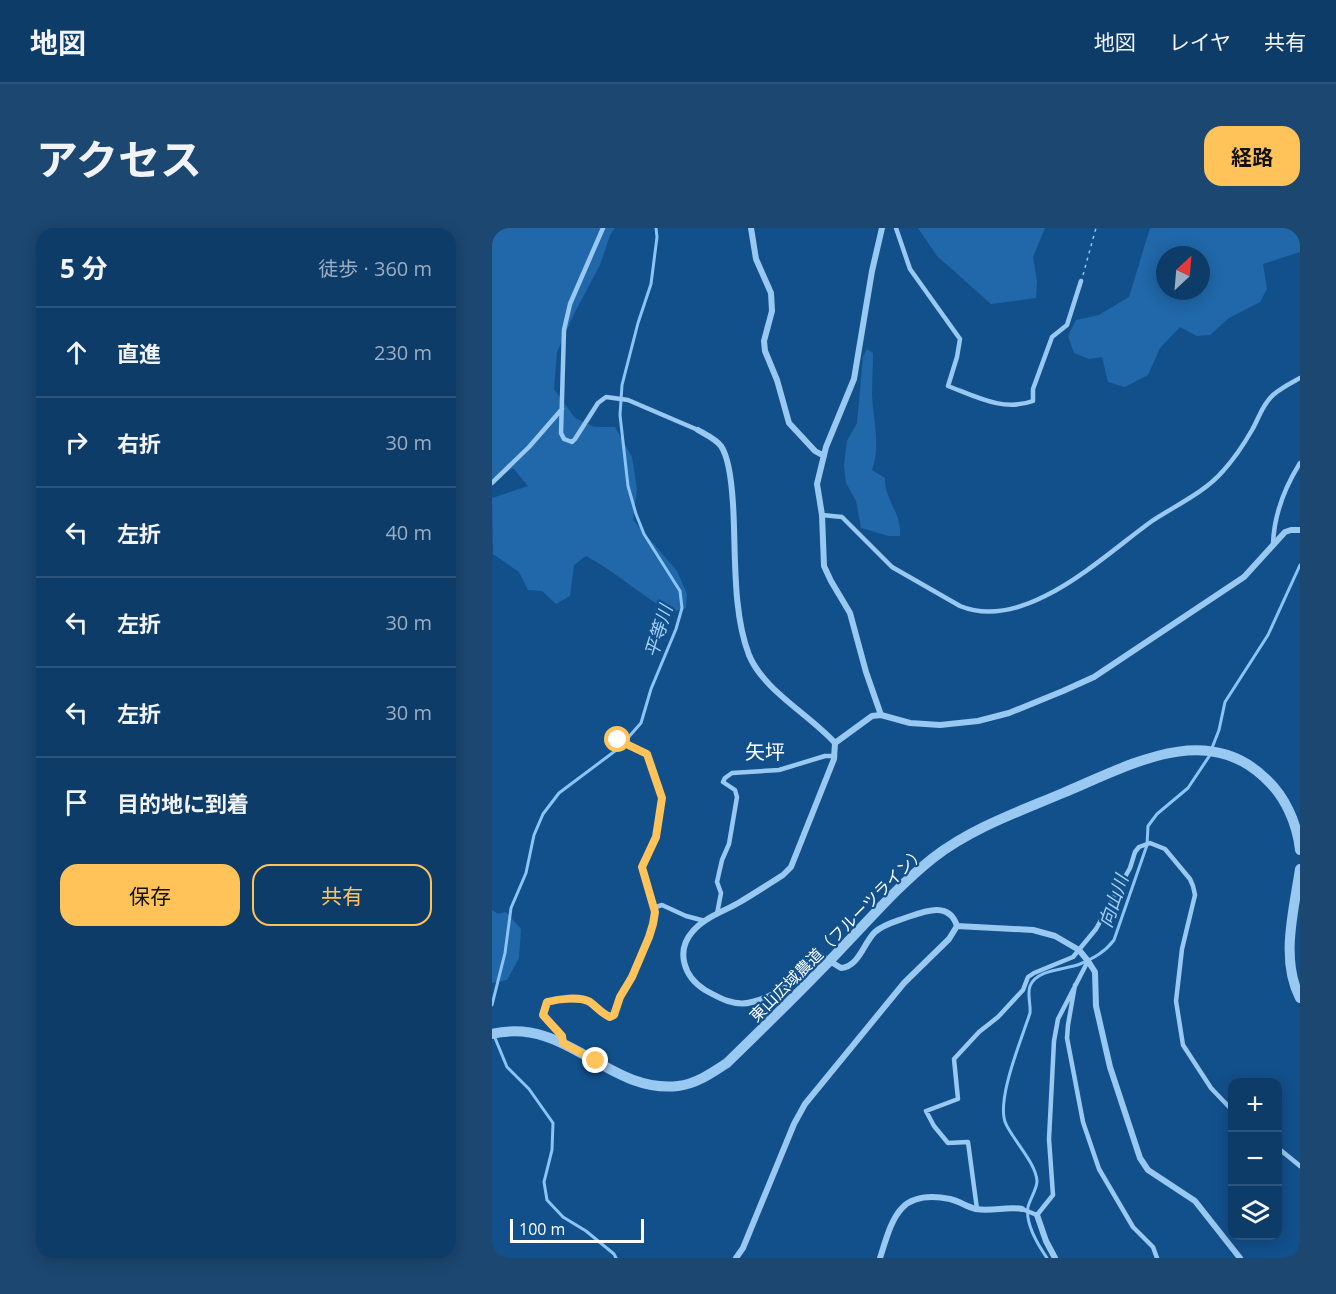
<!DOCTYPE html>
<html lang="ja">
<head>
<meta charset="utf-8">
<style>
  body { margin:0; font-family:"Open Sans","Noto Sans JP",sans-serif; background:#1c4771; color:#f1f3f6 }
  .controls { position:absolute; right:18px; bottom:18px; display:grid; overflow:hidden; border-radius:12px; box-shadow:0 3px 15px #0003 }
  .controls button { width:54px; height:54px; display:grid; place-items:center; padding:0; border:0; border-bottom:2px solid #2e567d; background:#0e3c69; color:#f1f3f6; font:30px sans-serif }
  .compass { position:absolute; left:664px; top:18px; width:54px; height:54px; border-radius:50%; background:#0e3c69; box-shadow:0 3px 15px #0003; rotate:26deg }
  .scale { position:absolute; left:18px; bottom:15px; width:134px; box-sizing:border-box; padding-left:6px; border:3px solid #fff; border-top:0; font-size:16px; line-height:21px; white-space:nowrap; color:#fff; -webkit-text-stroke:4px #12508c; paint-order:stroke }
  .stop { position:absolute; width:18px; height:18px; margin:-14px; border:4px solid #ffc359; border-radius:50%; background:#fff }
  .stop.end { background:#ffc359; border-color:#fff; box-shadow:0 2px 6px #0008 }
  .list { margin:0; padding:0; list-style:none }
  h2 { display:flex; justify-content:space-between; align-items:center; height:78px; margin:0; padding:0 24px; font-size:26px }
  h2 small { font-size:20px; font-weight:400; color:#9badc0 }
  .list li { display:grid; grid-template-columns:39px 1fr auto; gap:18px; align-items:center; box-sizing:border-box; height:90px; padding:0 24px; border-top:2px solid #2e567d }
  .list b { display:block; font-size:22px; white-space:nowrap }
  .list em { font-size:20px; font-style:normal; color:#9badc0 }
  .actions { display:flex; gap:12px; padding:18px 24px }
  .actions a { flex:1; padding:14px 0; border:2px solid #ffc359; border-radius:18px; text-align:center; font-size:21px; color:#ffc359 }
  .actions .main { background:#ffc359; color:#111 }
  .icon { flex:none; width:33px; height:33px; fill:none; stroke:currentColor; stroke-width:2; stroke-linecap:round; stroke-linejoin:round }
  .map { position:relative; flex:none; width:808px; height:1030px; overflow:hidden; border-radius:18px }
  header { display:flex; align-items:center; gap:36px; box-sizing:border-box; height:84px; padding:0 30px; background:#0e3c69; border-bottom:2px solid #2e567d }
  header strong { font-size:28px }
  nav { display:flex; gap:33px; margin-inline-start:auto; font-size:21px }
  .intro { display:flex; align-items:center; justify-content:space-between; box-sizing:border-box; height:144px; padding:0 36px }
  h1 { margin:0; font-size:42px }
  .button { padding:15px 27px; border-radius:18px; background:#ffc359; color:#111; font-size:21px; font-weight:700 }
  main { display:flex; gap:36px; padding:0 36px }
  aside { flex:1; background:#0e3c69; border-radius:18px; box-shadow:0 3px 15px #0003 }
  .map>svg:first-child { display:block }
  .green { fill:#2068a9; fill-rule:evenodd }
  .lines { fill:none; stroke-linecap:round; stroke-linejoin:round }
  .stream { stroke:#8bc4f5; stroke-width:3 }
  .path { stroke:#99c8f1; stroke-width:1.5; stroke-dasharray:3 4.5; stroke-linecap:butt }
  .service { stroke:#99c8f1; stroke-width:4.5 }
  .minor { stroke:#99c8f1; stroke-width:6 }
  .tertiary { stroke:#99c8f1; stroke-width:10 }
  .route { stroke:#ffc359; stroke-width:8 }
  .labels { text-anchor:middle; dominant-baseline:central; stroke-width:4.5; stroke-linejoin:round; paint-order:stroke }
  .street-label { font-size:16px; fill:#fff; stroke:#12508c }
  .water-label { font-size:18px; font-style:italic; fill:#a5d1f9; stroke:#12508c }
  .quarter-label { font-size:20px; fill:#fff; stroke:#12508c }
</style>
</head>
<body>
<header>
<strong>地図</strong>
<nav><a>地図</a><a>レイヤ</a><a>共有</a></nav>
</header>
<div class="intro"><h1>アクセス</h1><a class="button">経路</a></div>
<main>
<aside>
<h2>5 分<small>徒歩 · 360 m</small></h2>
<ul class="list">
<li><svg class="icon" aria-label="ahead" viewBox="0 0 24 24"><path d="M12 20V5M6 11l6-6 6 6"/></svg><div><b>直進</b></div><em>230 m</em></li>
<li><svg class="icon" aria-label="right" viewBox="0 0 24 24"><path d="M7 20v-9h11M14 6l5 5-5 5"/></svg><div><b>右折</b></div><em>30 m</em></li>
<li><svg class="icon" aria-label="left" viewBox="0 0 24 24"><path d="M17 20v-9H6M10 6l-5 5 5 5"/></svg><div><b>左折</b></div><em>40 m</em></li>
<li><svg class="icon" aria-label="left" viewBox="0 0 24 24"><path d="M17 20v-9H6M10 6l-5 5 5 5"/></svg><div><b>左折</b></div><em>30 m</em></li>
<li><svg class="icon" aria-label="left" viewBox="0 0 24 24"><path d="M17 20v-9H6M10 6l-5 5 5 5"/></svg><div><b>左折</b></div><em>30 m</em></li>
<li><svg class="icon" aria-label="arrive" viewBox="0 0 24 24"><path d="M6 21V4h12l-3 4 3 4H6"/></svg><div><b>目的地に到着</b></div></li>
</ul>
<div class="actions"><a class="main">保存</a><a>共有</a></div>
</aside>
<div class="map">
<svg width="808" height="1030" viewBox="0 0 808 1030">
  <rect width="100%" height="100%" fill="#12508c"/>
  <!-- green -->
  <path class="green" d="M0,0H123L118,7L108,37L82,86L65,124L62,161L83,190L102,199H123L140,229L145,261L141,292L185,343L195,366L194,380L179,384C149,368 124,344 94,328L82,337L78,368L64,376L50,363L36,362L27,344L1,326L0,270L36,258L21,240L0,254Z
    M426,0H553L541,29L545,53L544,70L499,76L445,28Z
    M658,0H808V24L771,36L775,61L768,74L737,90L718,107L705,108L688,99L668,120L656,147L633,159L616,154L610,129L597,131L582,125L576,108L584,92L607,87L637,69ZM673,27H709V63H673Z
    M375,121L381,125C381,139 380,153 380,167C381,192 389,218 380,242L393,250C392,271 410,285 408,308H397L369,300L364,273L354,255L352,237L355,213L365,195L371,129Z
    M0,682L6,686L14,684L29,701L27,730L15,752L0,755Z"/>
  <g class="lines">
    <!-- stream -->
    <path class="stream" d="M720,520L727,502L733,474L776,407L808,337
      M0,777L13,725L19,680L34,645L42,607L51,586L67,565L127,520L149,495L159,461L184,401L190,380L188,363L152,306L144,286L136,258L128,187L130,157L146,95L159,56L165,9L164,0
      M3,810L15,839L37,861L61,895L60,922L52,954L55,972L71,989L94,1003L122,1026L124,1030
      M555,1030C546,1017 533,996 536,979C538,971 545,961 545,953C544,935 521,912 514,896C503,874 530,810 538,785C539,777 535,766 538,758C545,741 573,742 588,736C602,730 613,724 622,712L655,617L656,598L665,586L696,560L718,527"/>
    <!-- path -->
    <path class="path" d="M591,47L604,0"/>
    <!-- service -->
    <path class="service" d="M111,0L78,76L72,102L69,205L72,211L80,214L83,211L106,175L114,169L136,172L206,202
      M404,0L418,41L468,111L465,129L456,158C483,168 511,184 541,173V161L560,109L575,97L589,53
      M0,255L37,219L70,181
      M330,287L350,289L400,339L468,378C533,405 611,328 660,293C684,277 712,265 731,243C742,231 752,216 760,202C767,190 770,177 781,167C789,160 799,155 808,150
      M781,316C782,288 793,259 808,235
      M161,680L170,677L194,688L213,693
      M225,686L229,665L225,654L230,632L237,616L245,569L243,562L231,554L233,550L240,545L287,542L333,528H343
      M583,757L576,797L575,810L591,894L607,941L641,999L661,1019L665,1030
      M71,815L70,808L51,787L52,779L55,774L63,772H96L112,786L118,789L122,787C125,781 125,775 128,769C137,749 166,706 162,683C160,669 153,653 149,639L164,609L170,570L155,526L121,511
      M786,920L808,938
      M485,981L476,914L456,915L442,898L434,883L466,871L462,831L487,804L506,789L531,762L536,749L542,745L581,729L604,701L638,640L643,624L647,619L658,615L673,621L698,651L701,658L703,667L690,721L684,773L691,817L719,860L740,882
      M530,981L545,987L561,967L557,911L562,813L566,791L596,733"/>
    <!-- minor -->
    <path class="minor" d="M259,0L264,31L279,65L280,83L272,113L273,123L285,152L297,195L323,223L332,228
      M206,202C213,206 224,211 229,218C238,231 240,260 241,276C244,323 240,383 257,427C272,463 317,486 343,515L342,531L299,639L291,647C277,656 263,665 248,674C233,683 213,689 201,703C183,723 192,749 213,762C227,770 243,779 260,774C278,770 295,759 306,745C312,737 314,728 323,724L349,740C367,739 372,714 383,704C392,696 402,694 413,690C431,684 457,672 465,698L457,711L412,755L313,876L302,896L251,1020L244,1030
      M389,487L374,444L358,385L339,353L332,338L330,287L325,256L334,219L362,151L380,43L390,0
      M343,515L380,488L389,487L418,495L448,497L486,493L517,485L571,463L602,449L752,349L793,304L799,302H808
      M465,698L541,702L563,708L587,722L596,733L603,744L604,778L618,839L648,930L656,942L703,973L748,1030
      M545,987L554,1013L563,1030
      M388,1030C401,989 407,961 458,971C467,973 475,979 484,981C499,984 516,978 530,981"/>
    <!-- tertiary -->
    <path class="tertiary" d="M808,641C802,682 788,731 808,770
      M0,806C75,788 116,866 186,858C204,856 220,845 235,835C273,798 311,761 347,723C378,691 407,657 441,630C480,600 526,584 571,565C634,539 713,492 773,550C793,568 805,595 808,622"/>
  </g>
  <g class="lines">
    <!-- route -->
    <path class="route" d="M104,833L71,815L70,808L51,787L55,774C66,771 88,768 98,774C105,779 109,785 118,789L122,787L128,769L140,749L157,709L161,696L163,684L150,639L164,609L170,570L155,526L126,512"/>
  </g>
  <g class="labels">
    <!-- street labels -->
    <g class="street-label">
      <text transform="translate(345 706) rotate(-45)">東山広域農道（フルーツライン）</text>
    </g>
    <!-- water labels -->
    <g class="water-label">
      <text transform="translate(166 403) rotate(-73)">平等川</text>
      <text transform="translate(621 673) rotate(-71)">向山川</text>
    </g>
    <!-- quarter labels -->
    <g class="quarter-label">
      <text x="273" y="523">矢坪</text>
    </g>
  </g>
</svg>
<div class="controls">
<button>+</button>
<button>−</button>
<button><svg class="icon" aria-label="layers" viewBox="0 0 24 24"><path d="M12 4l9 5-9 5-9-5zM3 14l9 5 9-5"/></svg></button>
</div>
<svg class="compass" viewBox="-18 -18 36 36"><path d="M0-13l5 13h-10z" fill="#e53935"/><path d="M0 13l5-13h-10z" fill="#9badc0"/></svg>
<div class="scale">100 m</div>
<div class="stop" style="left:126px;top:512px"></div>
<div class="stop end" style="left:104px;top:833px"></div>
</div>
</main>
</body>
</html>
